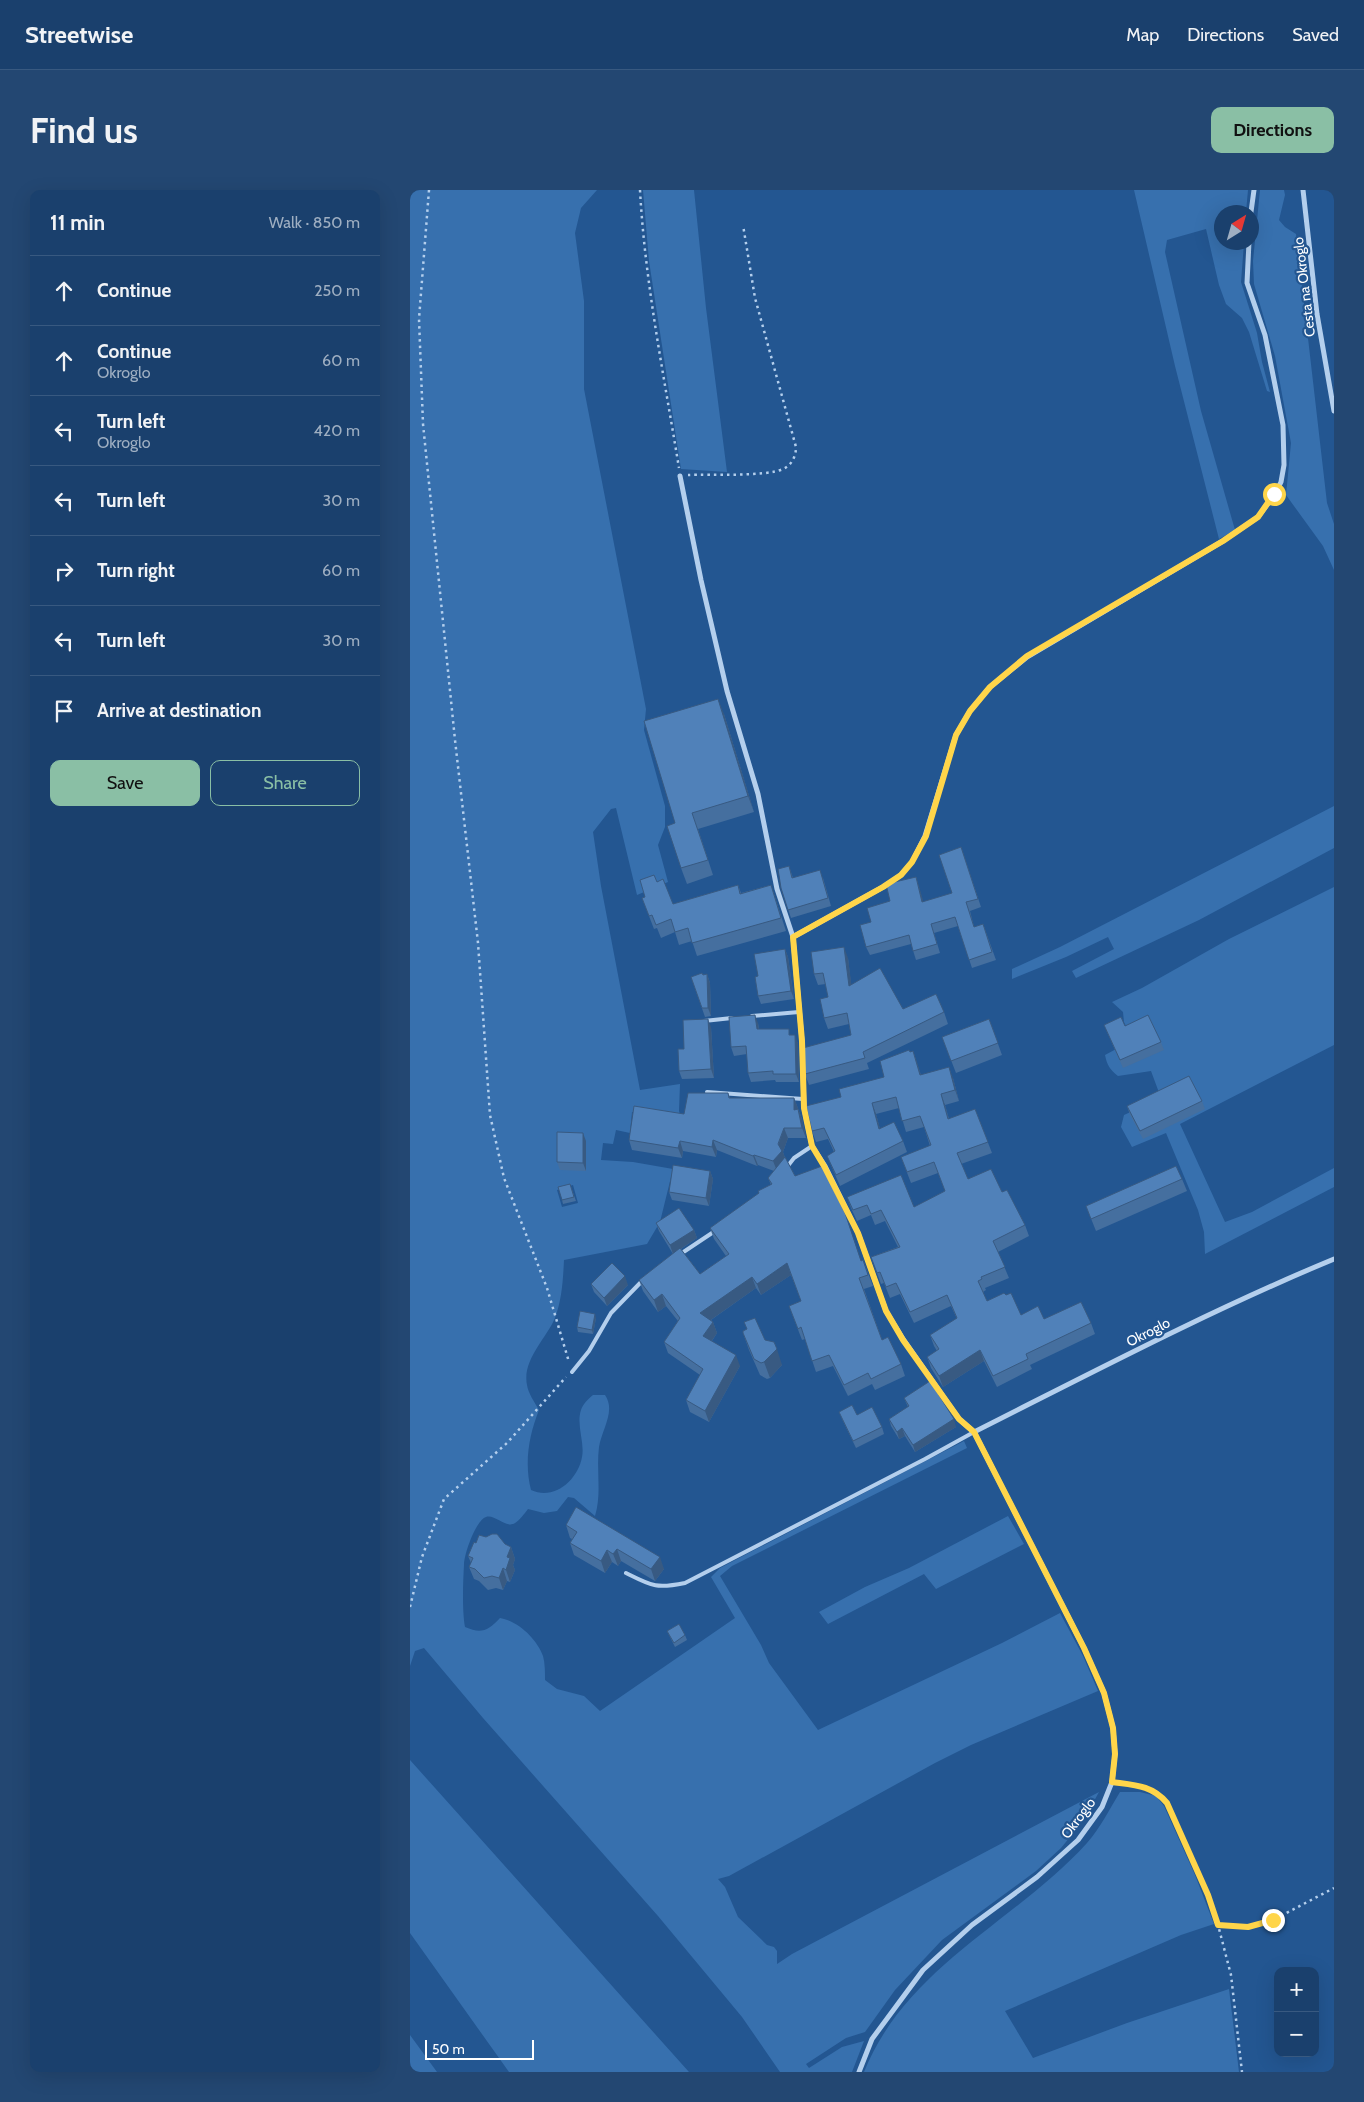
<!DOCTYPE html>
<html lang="en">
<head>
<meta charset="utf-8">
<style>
  body { margin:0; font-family:Cabin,sans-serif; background:#234772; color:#f1f3f6 }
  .controls { position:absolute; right:15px; bottom:15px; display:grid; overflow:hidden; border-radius:10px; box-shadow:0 5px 20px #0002 }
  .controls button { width:45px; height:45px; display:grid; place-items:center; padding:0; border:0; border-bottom:1px solid #385980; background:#1a406d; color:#f1f3f6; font:25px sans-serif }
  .compass { position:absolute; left:804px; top:15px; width:45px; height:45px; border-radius:50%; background:#1a406d; box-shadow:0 5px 20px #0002; rotate:37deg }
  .scale { position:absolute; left:15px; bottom:12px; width:109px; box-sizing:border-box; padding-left:5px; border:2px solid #fff; border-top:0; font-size:14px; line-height:18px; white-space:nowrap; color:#fff; -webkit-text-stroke:4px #235691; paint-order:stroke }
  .stop { position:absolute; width:15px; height:15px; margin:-11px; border:4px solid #ffd54a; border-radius:50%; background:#fff }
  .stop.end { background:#ffd54a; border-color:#fff; box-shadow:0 1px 5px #0008 }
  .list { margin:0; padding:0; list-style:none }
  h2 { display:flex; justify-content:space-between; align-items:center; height:65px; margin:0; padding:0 20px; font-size:21px }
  h2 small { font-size:16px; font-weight:400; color:#9fafc2 }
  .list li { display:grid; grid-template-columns:32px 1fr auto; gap:15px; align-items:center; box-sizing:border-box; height:70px; padding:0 20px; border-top:1px solid #385980 }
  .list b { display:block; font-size:19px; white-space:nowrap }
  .list p { margin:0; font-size:16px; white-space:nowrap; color:#9fafc2 }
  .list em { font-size:16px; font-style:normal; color:#9fafc2 }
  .actions { display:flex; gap:10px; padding:15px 20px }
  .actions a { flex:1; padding:11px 0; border:1px solid #8abfa5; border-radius:10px; text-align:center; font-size:18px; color:#8abfa5 }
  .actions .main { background:#8abfa5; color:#111 }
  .icon { flex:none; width:28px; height:28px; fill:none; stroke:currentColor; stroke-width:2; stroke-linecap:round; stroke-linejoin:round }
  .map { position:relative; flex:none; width:924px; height:1882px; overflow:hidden; border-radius:10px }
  header { display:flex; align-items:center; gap:30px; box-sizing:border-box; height:70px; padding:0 25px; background:#1a406d; border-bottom:1px solid #385980 }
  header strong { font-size:24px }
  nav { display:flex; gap:28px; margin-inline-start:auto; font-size:18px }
  .intro { display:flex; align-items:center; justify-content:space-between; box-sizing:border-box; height:120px; padding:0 30px }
  h1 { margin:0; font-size:35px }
  .button { padding:12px 22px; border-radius:10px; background:#8abfa5; color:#111; font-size:18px; font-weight:700 }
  main { display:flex; gap:30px; padding:0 30px }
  aside { flex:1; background:#1a406d; border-radius:10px; box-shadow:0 5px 20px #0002 }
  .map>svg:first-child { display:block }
  .green { fill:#3770ae; fill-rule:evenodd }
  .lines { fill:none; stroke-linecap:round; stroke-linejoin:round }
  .path { stroke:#b4cfed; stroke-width:2.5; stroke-dasharray:2.5 4; stroke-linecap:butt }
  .lane { stroke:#b4cfed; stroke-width:4 }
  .street { stroke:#b4cfed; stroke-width:5 }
  .wall { fill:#456f9f }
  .shaded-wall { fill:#385a82 }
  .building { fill:#5081b9; stroke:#385a82 }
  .route { stroke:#ffd54a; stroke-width:6 }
  .labels { text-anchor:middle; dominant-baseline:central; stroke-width:4.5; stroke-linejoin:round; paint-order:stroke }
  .street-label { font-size:14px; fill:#fff; stroke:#235691 }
</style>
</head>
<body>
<header>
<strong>Streetwise</strong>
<nav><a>Map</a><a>Directions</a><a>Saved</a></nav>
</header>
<div class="intro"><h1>Find us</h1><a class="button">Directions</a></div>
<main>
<aside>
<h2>11 min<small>Walk · 850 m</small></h2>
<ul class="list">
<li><svg class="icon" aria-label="ahead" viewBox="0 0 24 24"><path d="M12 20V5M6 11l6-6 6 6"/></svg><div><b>Continue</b></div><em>250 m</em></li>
<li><svg class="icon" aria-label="ahead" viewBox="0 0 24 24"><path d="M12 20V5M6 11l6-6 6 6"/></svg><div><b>Continue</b><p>Okroglo</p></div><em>60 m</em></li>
<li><svg class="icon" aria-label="left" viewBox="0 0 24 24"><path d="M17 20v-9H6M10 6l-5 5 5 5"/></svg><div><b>Turn left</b><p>Okroglo</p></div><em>420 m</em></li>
<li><svg class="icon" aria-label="left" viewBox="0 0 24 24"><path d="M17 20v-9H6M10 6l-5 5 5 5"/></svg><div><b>Turn left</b></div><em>30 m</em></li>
<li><svg class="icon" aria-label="right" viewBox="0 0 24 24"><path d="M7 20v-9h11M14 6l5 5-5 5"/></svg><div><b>Turn right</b></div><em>60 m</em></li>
<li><svg class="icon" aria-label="left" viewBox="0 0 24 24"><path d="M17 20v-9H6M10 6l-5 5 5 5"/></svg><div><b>Turn left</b></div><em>30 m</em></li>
<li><svg class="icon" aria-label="arrive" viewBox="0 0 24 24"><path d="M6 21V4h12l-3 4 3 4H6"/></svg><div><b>Arrive at destination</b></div></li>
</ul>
<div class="actions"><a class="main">Save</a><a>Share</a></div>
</aside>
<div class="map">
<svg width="924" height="1882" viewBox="0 0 924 1882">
  <rect width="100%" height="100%" fill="#235691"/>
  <!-- green -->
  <path class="green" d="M0,0H187L171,18L165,43L174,111V199L236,519L234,540L255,616V637L248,655L258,692L227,705L206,618L201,619L183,642L191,696L230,900L270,894L269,921L272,931L222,922L220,943L206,940L203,954L193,953L191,970L223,972L263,979L250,1032L237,1054L154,1070C153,1090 152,1109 145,1128C136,1149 112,1170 117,1195C118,1203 125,1213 129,1220C119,1245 114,1273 121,1300C144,1311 168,1290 172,1267C175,1252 166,1235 171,1220C173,1214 178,1209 183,1205H195C206,1221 192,1239 189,1257C186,1281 192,1303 185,1326L164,1308L158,1307L147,1321L134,1323L118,1319C114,1324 110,1330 105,1333C96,1339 85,1324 76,1327C66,1330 54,1364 54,1375C53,1392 52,1420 55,1437C71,1444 78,1441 90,1428C108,1431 127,1449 133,1466C135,1473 135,1482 135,1490L147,1499L174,1506L190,1521L325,1428L301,1387L310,1378L554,1251L557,1258L322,1376L310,1386L351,1455L359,1473L408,1540L592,1453L650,1423L673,1466L688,1501L561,1555L525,1573L319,1686L308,1689L315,1697L328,1727L357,1755L364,1757L367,1761V1774L382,1764L689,1602L673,1631L651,1658L626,1681L532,1750L485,1800L455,1842L436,1848L396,1874L399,1878L432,1857L454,1851L442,1882H370L332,1827L248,1726L73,1528L14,1458L5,1461L0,1476ZM163,995L168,1013L152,1017L147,1000Z
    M233,0H284L296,118L317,282L271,279L239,71Z
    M724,0H838L836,22H812V52L834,53L831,92L847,143L852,172L860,202L857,201L839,142L832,128L816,114L809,95L796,39L757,50L755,62L791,221L825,340L809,349L765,176Z
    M850,0H874L875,5L869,30L875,37L886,44L917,313L924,334V380L913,356L876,305L881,253L865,166L844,94L843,71Z
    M924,616V658L789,730L666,788L662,781L704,759L698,747L656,767L602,789V779L650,757Z
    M924,697V855L770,934L815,1032L842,1022L924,978V997L795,1064L794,1042L788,1020L756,943L722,957L711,937L714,925L751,908L741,881L708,886C700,880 697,875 695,865L723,850L714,832L713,822L702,812L732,798L819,749Z
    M598,1326L614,1354L526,1399L514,1384L418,1434L409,1422L455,1397L499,1378Z
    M0,1570L279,1882H99L0,1743Z
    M710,1602H730L746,1606L754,1616L785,1685L804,1734L771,1745L595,1821L623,1868L717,1833L819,1799L829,1882H454C496,1777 605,1732 677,1653C691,1637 699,1620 710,1602Z
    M0,1845L27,1882H0Z"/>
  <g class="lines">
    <!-- path -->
    <path class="path" d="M19,0L9,129L13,234L45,550L68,753L80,925L94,988L137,1098L159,1172
      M230,0C235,93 254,186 269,278
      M278,285C300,284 355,287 373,279C382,275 386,266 386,257L345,108L333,35
      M0,1417L12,1367L34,1309L97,1253L156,1187
      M711,1593C731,1596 744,1597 757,1613L798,1705L807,1731L821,1785L832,1882
      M808,1735L838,1737L863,1730L924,1698"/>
    <!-- lane -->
    <path class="lane" d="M342,826L389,822
      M294,831L322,828
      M297,902L393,909
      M377,977L384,968L402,956
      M269,1065L305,1041
      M162,1182L179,1161L201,1123L233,1090
      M216,1383C242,1396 246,1399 275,1393L515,1269L564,1242"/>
    <!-- street -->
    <path class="street" d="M893,0L907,124L924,221
      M841,22L844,0
      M270,286L291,390L317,501L348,604L367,699L383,747
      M564,1242L549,1229L493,1149L476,1121L448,1043L415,976L402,956L394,918L392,851L383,747L473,697L491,685L502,672L515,646L546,545L560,521L580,497L617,467L813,351L848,327L865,304L871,292L874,275L873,235L855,145L837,93L839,52
      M449,1882L462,1849L513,1780L562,1735L627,1687L668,1650L692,1617L702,1592L705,1564L703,1538L694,1503L674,1458L564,1242C683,1182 801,1120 924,1069"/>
  </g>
  <!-- wall -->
  <path class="wall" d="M314,524L344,622L288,639L303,685L277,694L271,678L265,633Z
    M551,657L571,717L560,721L564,737L573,734L586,770L562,778L548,736L524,743L530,763L506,770L501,754L460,765L456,757L461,732L480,711L506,687L513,712L542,703Z
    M379,676L383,688H413L421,716L381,728L371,698Z
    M247,692L263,714L328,695L331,703L361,695L376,741L287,766L282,751L269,755L265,742L251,748L247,738L244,739L232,708L235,707Z
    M375,759L378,767L384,809L351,814L348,806Z
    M438,768L441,794L493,819L534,822L538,834L457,873L459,879L399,895L395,884L441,845L439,834L418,839L414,828L418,807L416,794L408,795L404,784Z
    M297,784L300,793L301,826L295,827L281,787Z
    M579,829L592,865L546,883L532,847Z
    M348,833L349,839L381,845L388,853L389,892H366L365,890L341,892L338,883L337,864L324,866L321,857Z
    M694,835L715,836L751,852L754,860L713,878Z
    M301,837L304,888L272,889L269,881L274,859Z
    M503,861L511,885L543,888L549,911L535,915L539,929L565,919L582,963L551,974L558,989L592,1002L615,1035L619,1046L588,1062L599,1088L575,1098L576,1100L573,1102L577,1111L596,1105L611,1125L634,1129L681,1133L685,1144L620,1175L622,1179L587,1197L574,1171L533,1197L521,1178L517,1167L527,1161L524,1156L520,1145L547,1129L541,1116L504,1133L490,1104L480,1108L474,1093L471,1094L461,1067L488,1057L475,1031L465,1035L461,1025L447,1031L441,1018L437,1007L504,1017L535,1001L528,983L501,993L491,967L520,956L514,937L496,942L489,918L466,924L470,939L493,951L497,962L430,996L417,966L424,962L418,949L406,952L402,941L431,907L474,887L500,862Z
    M318,903L320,908H384L392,929L396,948H378L373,962L375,968L385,986L451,1071L453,1070L463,1096L454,1099L472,1150L491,1174L495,1186L465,1200L462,1194L438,1206L423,1176L406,1182L395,1149L392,1150L379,1116L391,1111L381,1085L351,1105L346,1098L301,1130L303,1132L307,1143L302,1151L330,1176L299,1232L280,1222L276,1210L290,1185L258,1163L254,1152L268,1131L256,1116L248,1122L233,1101L229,1090L263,1064L249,1041L246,1033L284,1040L287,1048L271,1059L290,1084L316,1066L304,1049L300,1038L361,995L358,988L364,981L348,975L347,976L307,960L306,967L273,961L272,968L222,960L219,950L274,924Z
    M792,911L795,919L733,949L720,925L717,916Z
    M176,951V981L150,980L147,972Z
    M300,981L303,989L299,1016L262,1010L259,1002Z
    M772,989L777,1001L686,1041L676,1016Z
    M160,994L166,1011L153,1014L152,1010Z
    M181,1094L218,1095L197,1116L184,1102Z
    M186,1128L183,1144L168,1142L167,1137Z
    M333,1143L355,1150L372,1175L360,1188L357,1189L350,1185L339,1160Z
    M494,1208L546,1237L505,1262L495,1246L489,1249L481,1236L479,1229L498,1217Z
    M429,1222L447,1225L472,1237L474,1244L446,1258L432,1229Z
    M156,1335L254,1379L245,1391L211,1371L208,1376L202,1372L195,1383L164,1365L160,1353L162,1349L160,1348Z
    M76,1347L101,1357L105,1369L103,1375L105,1380L100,1392L97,1391L93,1400L86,1398L78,1400L69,1391L64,1389L59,1377L61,1373L58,1366L66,1353Z
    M257,1441L275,1445L277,1450L265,1457Z"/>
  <!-- shaded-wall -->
  <path class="shaded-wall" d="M308,509L314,524L344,622L338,606Z
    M506,687L509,696L516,721L512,712Z
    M434,757L438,768L443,807L439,796Z
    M375,759L378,767L384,809L381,801Z
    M297,784L300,793L301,826L298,818Z
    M345,825L348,833L350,848L347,839Z
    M298,829L301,837L304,888L301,879Z
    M385,845L388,853L389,892L386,884Z
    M503,861L507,872L514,896L510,885Z
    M539,877L543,888L549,911L545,900Z
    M531,904L535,915L541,940L538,929Z
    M384,908L388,918V930L384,920Z
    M462,913L466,924L473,950L469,939Z
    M388,919L392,929L396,948L392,938Z
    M374,938L378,948L373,962L376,971L367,981L363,971Z
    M173,943L176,951V981L173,973Z
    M303,950L307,960L306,967L302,957Z
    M270,951L273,961L272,968L268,958Z
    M344,965L348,975L347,976L343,966Z
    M300,981L303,989L299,1016L296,1008Z
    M284,1040L287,1048L263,1064L260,1055Z
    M377,1073L381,1085L351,1105L347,1094Z
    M215,1086L218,1095L197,1116L194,1108Z
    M342,1087L346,1098L295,1134L290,1123Z
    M252,1104L256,1116L248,1122L244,1110Z
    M185,1124L186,1128L183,1144L182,1140Z
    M303,1132L307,1143L297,1158L293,1146Z
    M367,1159L372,1175L360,1188L354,1172Z
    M570,1160L574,1171L533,1197L529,1186Z
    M326,1165L330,1176L299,1232L295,1221Z
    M544,1229L546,1237L505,1262L503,1255Z
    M492,1238L495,1246L489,1249L487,1242Z
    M101,1357L105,1369L103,1375L105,1380L100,1392L96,1380L97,1367Z
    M207,1359L211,1371L208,1376L203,1364Z
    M197,1360L202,1372L195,1383L191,1371Z
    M250,1367L254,1379L245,1391L241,1379Z
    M93,1378L97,1391L93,1400L89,1388Z"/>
  <!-- building -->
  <path class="building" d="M308,509L338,606L282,623L298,670L271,678L257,636L265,633L234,531Z
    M551,657L568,709L556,712L564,737L573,734L582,762L559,770L545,727L521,734L527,754L503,761L499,745L456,757L450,735L461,732L457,718L480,711L476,694L506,687L512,712L542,703L529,665Z
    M379,676L382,688L410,680L418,708L378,720L371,698L368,679Z
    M244,685L247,692L253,689L263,714L328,695L330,704L361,695L371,728L282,753L278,738L265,742L261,729L246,735L242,725L239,726L232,708L235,707L230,690Z
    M434,757L439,796L470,778L493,819L526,804L534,822L453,862L455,868L395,884L393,858L441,845L437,823L414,828L410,809L418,807L413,783L404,784L401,762Z
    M375,759L381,801L348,806L345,787L348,786L344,764Z
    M292,783L293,785L297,784L298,818H292L281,787Z
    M345,825L347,839H379V845H385L386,884H363V881L338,883L336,856L321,857L319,827Z
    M738,825L751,852L710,870L694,835L711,827L715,836Z
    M298,829L301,879L269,881L268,859H274L273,830Z
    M579,829L588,853L541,871L532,847Z
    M499,860L500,862L503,861L510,885L539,877L545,900L531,904L538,929L565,919L578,952L547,963L558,989L581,979L592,1002L597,1000L615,1035L583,1051L595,1077L571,1087L572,1089L568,1091L577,1111L594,1103L596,1105L601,1103L611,1125L628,1116L634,1129L671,1112L681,1133L616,1164L618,1169L583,1186L570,1160L529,1186L517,1167L529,1159L520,1145L547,1128L537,1105L500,1122L486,1093L476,1097L470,1082L467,1083L461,1067L490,1057L471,1020L461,1024L457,1015L443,1020L437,1007L491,985L504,1017L535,1001L524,972L497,982L491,967L521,955L510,926L492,931L486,907L462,913L469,939L484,932L493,951L426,985L417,966L425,961L414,938L402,941L396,916L431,907L429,899L474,887L470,871Z
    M779,886L792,911L730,941L717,916Z
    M278,903H318L319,908H384V920L388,919L392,938H374L368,954L372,961L363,971L344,965L343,966L303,950L302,957L270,951L268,958L219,950L224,916L274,924Z
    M147,942L173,943V973L147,972Z
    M375,967L385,986L412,976L435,1023L451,1071L453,1070L458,1085L449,1088L472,1150L478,1147L491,1174L461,1189L458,1183L434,1195L419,1165L402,1171L391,1137L388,1139L379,1116L391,1111L377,1073L347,1094L342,1087L290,1123L303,1132L293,1146L326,1165L295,1221L276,1210L293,1179L254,1152L270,1128L252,1104L244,1110L229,1090L270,1058L290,1084L319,1064L300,1038L349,1003L348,1001L362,994L358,988Z
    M263,975L300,981L296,1008L259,1002Z
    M766,976L772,989L681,1029L676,1016Z
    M160,994L164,1007L152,1010L148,997Z
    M269,1018L284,1040L260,1055L246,1033Z
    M202,1073L215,1086L194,1108L181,1094Z
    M170,1121L185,1124L182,1140L167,1137Z
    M345,1128L355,1150L364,1152L367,1159L354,1172L351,1173L344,1169L333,1143V1141L337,1139L334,1132Z
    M520,1191L544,1229L503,1255L492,1238L487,1242L479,1229L499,1216L494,1208Z
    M442,1215L447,1225L462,1217L472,1237L443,1251L429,1222Z
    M166,1317L250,1367L241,1379L207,1359L203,1364L197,1360L191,1371L160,1353L167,1342L156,1335Z
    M82,1344H87L95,1354L101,1357L97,1367L100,1368L96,1380L93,1378L89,1388L82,1386L74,1388L65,1379L59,1377L63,1368L58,1366L64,1352L66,1353L69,1345L76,1347Z
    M269,1434L275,1445L264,1453L257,1441Z"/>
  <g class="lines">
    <!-- route -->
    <path class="route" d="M863,1730L838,1737L808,1735L798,1705L757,1613C742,1595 724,1595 702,1592L705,1564L703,1538L694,1503L674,1458L564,1242L549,1229L493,1150L476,1121L448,1043L414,976L402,956L394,918L392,851L383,747L473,697L491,685L502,672L516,646L546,545L560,521L580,497L617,466L813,351L848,327L864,304"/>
  </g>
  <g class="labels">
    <!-- street labels -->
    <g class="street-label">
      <text transform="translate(894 97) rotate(-97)">Cesta na Okroglo</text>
      <text transform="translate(738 1142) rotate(-27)">Okroglo</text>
      <text transform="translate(668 1628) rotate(-53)">Okroglo</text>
    </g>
  </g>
</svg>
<div class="controls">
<button>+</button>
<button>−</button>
</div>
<svg class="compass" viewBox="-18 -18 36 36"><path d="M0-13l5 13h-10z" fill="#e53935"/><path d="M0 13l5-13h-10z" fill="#9fafc2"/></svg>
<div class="scale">50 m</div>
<div class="stop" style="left:864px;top:304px"></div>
<div class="stop end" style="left:863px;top:1730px"></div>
</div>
</main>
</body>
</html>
